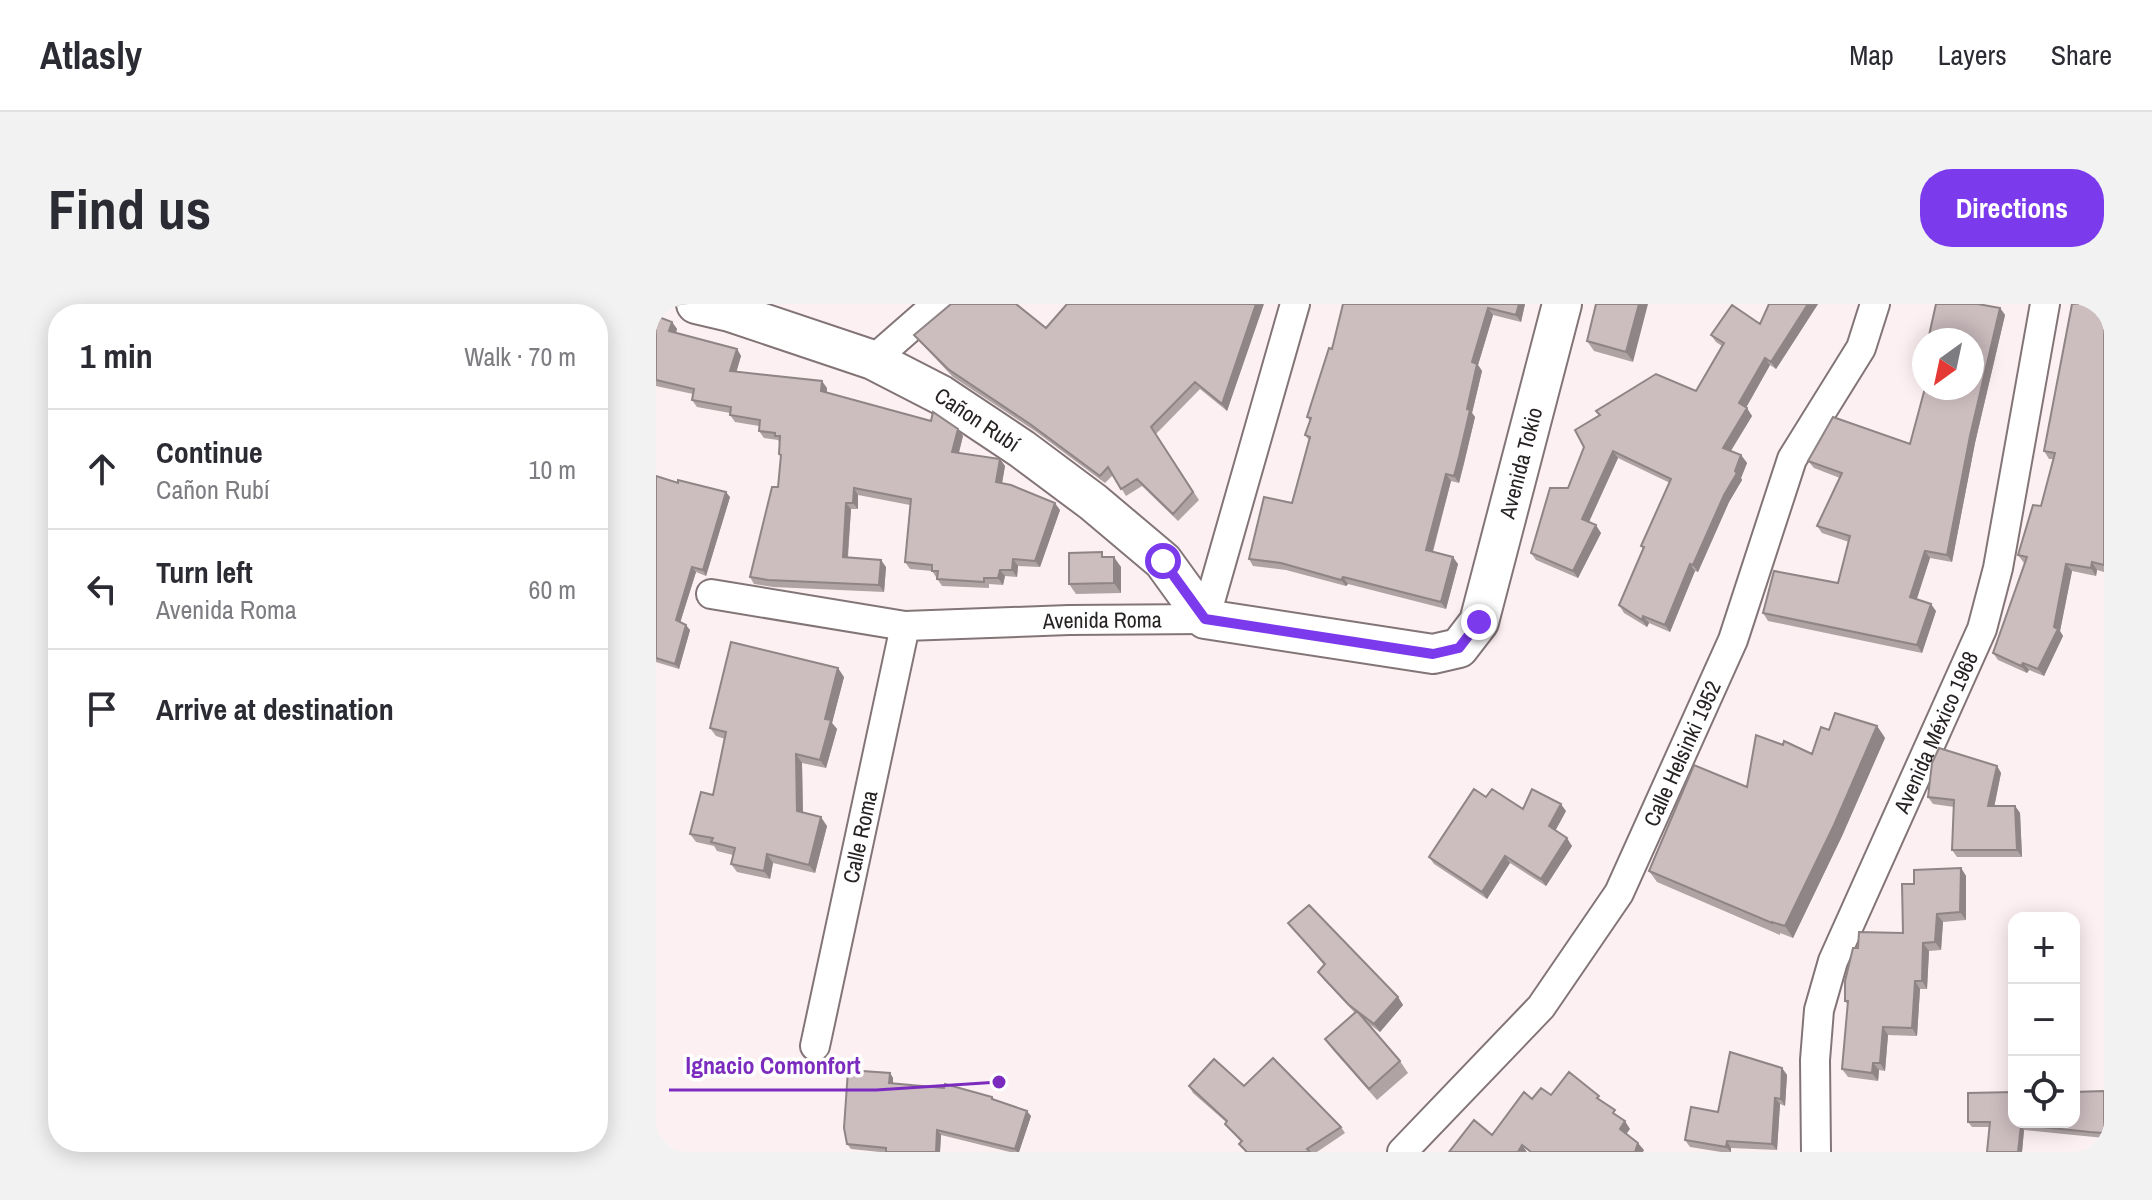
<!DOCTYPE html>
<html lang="en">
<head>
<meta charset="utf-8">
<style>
  body { margin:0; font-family:"Archivo Narrow",sans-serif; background:#f2f2f3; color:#2b2b33 }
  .controls { position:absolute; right:24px; bottom:24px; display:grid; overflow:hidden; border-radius:16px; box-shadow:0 4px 20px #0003 }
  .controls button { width:72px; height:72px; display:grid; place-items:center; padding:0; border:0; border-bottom:2px solid #e1e1e2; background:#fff; color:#2b2b33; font:40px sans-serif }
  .compass { position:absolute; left:1256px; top:24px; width:72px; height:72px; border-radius:50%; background:#fff; box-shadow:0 4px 20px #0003; rotate:213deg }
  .stop { position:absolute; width:24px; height:24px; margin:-18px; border:6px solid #7c3aed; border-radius:50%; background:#fff }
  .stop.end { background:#7c3aed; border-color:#fff; box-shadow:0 2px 8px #0008 }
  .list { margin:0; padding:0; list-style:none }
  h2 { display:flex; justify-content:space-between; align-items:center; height:104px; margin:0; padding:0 32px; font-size:34px }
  h2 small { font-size:26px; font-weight:400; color:#7c7c81 }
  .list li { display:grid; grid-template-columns:52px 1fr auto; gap:24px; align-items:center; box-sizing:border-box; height:120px; padding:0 32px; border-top:2px solid #e1e1e2 }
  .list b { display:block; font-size:30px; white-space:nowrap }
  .list p { margin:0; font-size:26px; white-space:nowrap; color:#7c7c81 }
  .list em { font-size:26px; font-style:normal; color:#7c7c81 }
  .icon { flex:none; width:44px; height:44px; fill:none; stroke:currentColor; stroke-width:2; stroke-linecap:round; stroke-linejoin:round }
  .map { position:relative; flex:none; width:1448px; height:848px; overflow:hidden; border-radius:32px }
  header { display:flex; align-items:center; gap:48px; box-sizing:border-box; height:112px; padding:0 40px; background:#fff; border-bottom:2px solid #e1e1e2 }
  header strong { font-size:38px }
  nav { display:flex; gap:44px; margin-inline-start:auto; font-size:28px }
  .intro { display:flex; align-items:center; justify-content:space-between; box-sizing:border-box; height:192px; padding:0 48px }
  h1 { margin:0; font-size:56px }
  .button { padding:20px 36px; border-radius:32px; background:#7c3aed; color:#fff; font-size:28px; font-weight:700 }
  main { display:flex; gap:48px; padding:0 48px }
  aside { flex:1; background:#fff; border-radius:32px; box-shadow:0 4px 20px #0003 }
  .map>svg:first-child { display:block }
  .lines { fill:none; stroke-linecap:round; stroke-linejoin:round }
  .street-casing { stroke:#837577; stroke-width:32 }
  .secondary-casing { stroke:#837577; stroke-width:42 }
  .street { stroke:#fff; stroke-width:28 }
  .secondary { stroke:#fff; stroke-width:38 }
  .wall { fill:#afa3a4 }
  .shaded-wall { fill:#8f8486 }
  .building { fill:#ccbdbf; stroke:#8f8486; stroke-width:2 }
  .route { stroke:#7c3aed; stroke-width:10 }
  .labels { text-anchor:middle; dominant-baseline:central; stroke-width:7; stroke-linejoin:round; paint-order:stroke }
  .street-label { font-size:22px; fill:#282323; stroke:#fff }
  .leader { fill:none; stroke:#7b2cbf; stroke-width:3 }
  .callout-dot { fill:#7b2cbf; stroke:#fff; stroke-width:3 }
  .callout-label { font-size:24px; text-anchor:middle; font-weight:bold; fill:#7b2cbf; stroke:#fff; stroke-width:7; stroke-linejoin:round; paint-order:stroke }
</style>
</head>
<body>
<header>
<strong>Atlasly</strong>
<nav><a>Map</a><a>Layers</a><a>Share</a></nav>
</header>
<div class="intro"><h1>Find us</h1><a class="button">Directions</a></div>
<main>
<aside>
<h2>1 min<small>Walk · 70 m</small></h2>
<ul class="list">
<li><svg class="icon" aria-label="ahead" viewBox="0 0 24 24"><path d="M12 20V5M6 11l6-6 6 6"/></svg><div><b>Continue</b><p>Cañon Rubí</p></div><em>10 m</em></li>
<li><svg class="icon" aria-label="left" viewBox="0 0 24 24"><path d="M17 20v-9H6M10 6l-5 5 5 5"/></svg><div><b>Turn left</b><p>Avenida Roma</p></div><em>60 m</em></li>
<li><svg class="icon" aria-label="arrive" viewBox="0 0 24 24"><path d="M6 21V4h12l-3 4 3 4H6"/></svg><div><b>Arrive at destination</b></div></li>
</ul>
</aside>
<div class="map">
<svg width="1448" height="848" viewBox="0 0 1448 848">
  <rect width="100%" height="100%" fill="#fdf0f2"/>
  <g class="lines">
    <defs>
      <g id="street">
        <path d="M217,56L281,0"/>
        <path id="s1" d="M55,290L249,322L413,316L549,315L639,0"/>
        <path id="s2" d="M159,742L249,322"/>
        <path id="s3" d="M746,848L885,703L963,589L1077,336L1136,155L1205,44L1219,0"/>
        <path id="s4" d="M1160,848L1159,756L1163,706L1177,657L1326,325L1342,264L1389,0"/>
      </g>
      <g id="secondary">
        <path id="s5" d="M40,0L74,8L217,56L285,91L366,145L437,198L507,257L549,315L777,350L803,344L823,318L906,0"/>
      </g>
    </defs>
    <!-- street casing -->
    <use href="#street" class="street-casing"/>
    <!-- secondary casing -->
    <use href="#secondary" class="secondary-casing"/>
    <!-- street -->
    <use href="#street" class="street"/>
    <!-- secondary -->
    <use href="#secondary" class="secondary"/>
  </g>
  <!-- wall -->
  <path class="wall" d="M687,0H869L865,18L837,11L822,61L826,67L816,109L819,113L808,160L803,179L795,177L777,248L802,260L790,305L692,280L690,282L630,266L597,262L593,255L636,199L653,136L649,131L654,117L651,113L676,45Z
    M940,0L977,58L938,47L931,37Z
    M1113,0H1162L1120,65L1114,61L1090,104L1096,112L1075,147L1085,151L1091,159L1085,174L1086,176L1073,198L1042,268L1039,267L1014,328L993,319L991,323L968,309L963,301L987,245L985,242L1014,179L962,154L933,218L945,229L922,274L880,256L875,249L912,184L928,143L1040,87L1066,42L1060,38L1055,31L1104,20Z
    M1448,0V268L1441,266L1440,272L1416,267L1404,327L1407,332L1388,372L1373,366L1371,369L1342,356L1337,349L1368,259L1362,251L1385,202L1397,155H1393L1388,147Z
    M1344,4L1349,11L1319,139L1296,258L1274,254L1260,295L1280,307L1266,349L1112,317L1107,309L1182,279L1193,238L1166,229L1161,222L1184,174L1158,164L1152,157L1254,140Z
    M604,9L571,107L544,85L500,130L543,196L522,217L486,182L470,192L457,171L449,179L379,127L297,73L264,38L258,31L390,24Z
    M0,12L16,18L21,25L20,29L81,45L85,52L80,67L171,84V88L307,132L303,149L344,155L349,162L346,179L404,206L384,263L362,262L361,273L349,272L347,281L333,280V284L286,282L276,267L254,265L249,258L254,201L202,191V205H195L192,254L230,263L228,288L117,283L98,280L94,273L122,183L125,153L123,150V138L122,136L108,134L103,127V122L79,118L74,111V109L41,103L36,96L37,90L0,82Z
    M0,172L74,193L50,272L40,268L24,319L34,326L23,365L0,358Z
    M450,253L465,263V289L420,290L413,280Z
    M188,373L176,419L181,425L170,464L146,459L147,509L171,522L159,569L117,559L114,575L81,568L75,560L77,551L61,547L58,542L40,538L34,530L57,491L69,435L60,432L54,424Z
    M1221,422L1229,434L1186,532L1137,634L1124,629V631L1001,578L993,567L1091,483L1127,441L1156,450L1173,426Z
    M1341,462L1345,469L1338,502H1359L1364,509L1366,553H1301L1296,546L1298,503L1277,500L1272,493Z
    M867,505L910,507L899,527L916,542L890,582L854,559L831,595L778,560L773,553Z
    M1305,564L1310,572V616L1287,618L1285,646L1273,647L1271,685H1264L1261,732L1232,731L1229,767L1223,766L1222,777L1192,773L1186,765L1192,701L1189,697L1202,644L1247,629L1258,580Z
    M632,619L742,693L747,701L724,728L709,717L744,757L752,769L721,796L677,746L669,735L699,709L668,676L662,668L668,661Z
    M1126,764L1131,771L1129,802L1124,800L1121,846L1075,844V848H1065L1034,843L1029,836L1062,808Z
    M234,769L237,774V779L336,793L338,795L375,812L363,848H354L285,831L284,848H224L195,845L191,840Z
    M533,782H588L685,823L689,829L661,848H590L583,840L585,838L569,820L570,818L537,789Z
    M1448,787V834L1368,826L1366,848H1331L1333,823H1316L1312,818Z"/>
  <!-- shaded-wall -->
  <path class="shaded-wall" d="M600,0H608L571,107L566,100Z
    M863,0H869L865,18L860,11Z
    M983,0H992L977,58L970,48Z
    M1152,0H1162L1120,65L1115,58Z
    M832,4L837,11L822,61L826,67L816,109L819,113L803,179L798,172L811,105L816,58Z
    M1344,4L1349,11L1319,139L1296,258L1291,251L1314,132Z
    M16,18L21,25L18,34L13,27Z
    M81,45L85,52L79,73L74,67Z
    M1109,54L1114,61L1088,107L1083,99Z
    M166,77L171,84L170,94L165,87Z
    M1091,104L1096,112L1072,151L1067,144Z
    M302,125L307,132L301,155L296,148Z
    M957,147L962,154L931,222L926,215Z
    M1085,151L1091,159L1085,174L1086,176L1073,198L1042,268L1037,261Z
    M344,155L349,162L345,185L340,178Z
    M790,170L795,177L775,253L770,246Z
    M198,184L202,191V205L197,199Z
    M70,188L74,193L50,272L47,266Z
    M190,199L195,205L191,260L187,253Z
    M399,199L404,206L384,263L379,257Z
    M940,221L945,229L922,274L917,267Z
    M1269,247L1274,254L1259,301L1254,293Z
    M458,253L465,263V289L458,279Z
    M797,253L802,260L790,305L785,298Z
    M357,255L362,262L361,273L356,266Z
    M225,256L230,263L228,288L223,281Z
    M1436,258L1441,266L1440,272L1435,264Z
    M1034,260L1039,267L1014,328L1009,321Z
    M1410,260L1416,267L1404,327L1407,332L1388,372L1382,365L1398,323Z
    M36,263L40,268L23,322L20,316Z
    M344,266L349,272L347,281L342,274Z
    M687,273L692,280L690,282L685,276Z
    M1275,300L1280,307L1266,349L1261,341Z
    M987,312L993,319L991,323L986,316Z
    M30,321L34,326L23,365L19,360Z
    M1367,359L1373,366L1371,369L1365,362Z
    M182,364L188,373L176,419L181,425L170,464L164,456L169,415Z
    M1221,422L1229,434L1186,532L1137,634L1129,622Z
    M140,450L146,459L147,516L141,507Z
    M1341,462L1345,469L1337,509L1332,502Z
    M905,500L910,507L898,529L893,522Z
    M1359,502L1364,509L1366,553L1361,546Z
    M165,513L171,522L159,569L153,561Z
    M911,534L916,542L890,582L885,575Z
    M111,550L117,559L114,575L108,567Z
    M849,552L854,559L831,595L826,588Z
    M1305,564L1310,572V616L1304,608Z
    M1281,610L1287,618L1285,646L1279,638Z
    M1267,639L1273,647L1271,685L1266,677Z
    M1259,677L1264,685L1261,732L1256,724Z
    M742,693L747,701L724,728L718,720Z
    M1227,723L1232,731L1229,767L1224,759Z
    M1217,759L1223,766L1222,777L1216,769Z
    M1126,764L1131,771L1129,802L1125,795Z
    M234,769L237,774V784L233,779Z
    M1119,794L1124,800L1121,846L1116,840Z
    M371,807L375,812L363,848H361L359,845Z
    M969,817L974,825L969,832L964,825Z
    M1365,821L1368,826L1366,848H1362Z
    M281,826L285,831L284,848H280Z
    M1071,837L1075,844V848L1070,843Z
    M982,839L988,846L987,848H979Z
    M866,841L871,848H862Z"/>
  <!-- building -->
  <path class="building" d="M295,0H360L390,24L411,0H600L566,100L539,78L495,123L537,188L517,210L481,175L465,185L452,163L444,172L374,120L292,65L258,31Z
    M687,0H863L860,11L832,4L816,58L821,60L811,105L814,106L803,153L798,172L790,170L770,246L797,253L785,298L687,273L685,276L625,259L593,255L608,193L636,199L654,133L649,131L655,114L651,113L673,44L676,45Z
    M940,0H983L970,48L931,37Z
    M1113,0H1152L1115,58L1109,54L1083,99L1091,104L1067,144L1085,151L1079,167L1081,169L1068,191L1037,261L1034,260L1009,321L987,312L986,316L963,301L988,243L985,242L1015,175L957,147L926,215L940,221L917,267L875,249L894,184H912L928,143L919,126L944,111L940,107L1000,70L1040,87L1068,39L1055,31L1076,1L1104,20Z
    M1280,0H1322L1344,4L1314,132L1291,251L1269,247L1254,293L1275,300L1261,341L1107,309L1118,267L1182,279L1194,232L1161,222L1186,169L1152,157L1177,113L1254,140L1269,84H1316V36H1272Z
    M1416,0H1448V261L1436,258L1435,264L1410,260L1398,323L1402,325L1382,365L1367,359L1365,362L1337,349L1371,253L1362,251L1377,201L1385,202L1399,149L1388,147Z
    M0,12L16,18L13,27L81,45L74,67L166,77L165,87L275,117L277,108L302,125L296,148L344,155L340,178L355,181L399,199L379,257L357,255L356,266H344L342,274H328V278L281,275L282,267H276V261L249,258L255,195L198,184L197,199H190L187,253L225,256L223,281L112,276L94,273L116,183H122L125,151L123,150L124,132H119V129L103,127L104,116L74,111L75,103L36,96L38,85L0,76Z
    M0,172L22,179V176L70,188L47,266L36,263L20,316L30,321L19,360L0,354Z
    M446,248V253H458V279L413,280V249Z
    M75,338L182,364L169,415L175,416L164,456L140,450L141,507L165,513L153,561L111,550L108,567L75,560L79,544L55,538L57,534L34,530L45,488L57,491L70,428L54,424Z
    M1179,409L1221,422L1178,521L1129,622L1116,618V619L993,567L1038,461L1091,483L1100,431L1127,441L1128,437L1156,450L1165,423L1173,426Z
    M1283,444L1341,462L1332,502H1359L1361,546H1296L1298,496L1272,493L1276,459Z
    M818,485L830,493L836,485L867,505L876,485L905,500L893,522L911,534L885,575L849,552L826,588L773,553Z
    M1305,564L1304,608L1281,610L1279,638L1267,639L1266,677H1259L1256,724L1227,723L1224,759H1217L1216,769L1186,765L1192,697H1189V677L1197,644H1202L1203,628L1247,629L1246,580H1258V566Z
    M653,601L742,693L718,720L693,701L662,668L669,660L632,619Z
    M701,707L744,757L713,785L669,735Z
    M1074,748L1126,764L1125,795L1119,794L1116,840L1071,837L1070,843L1029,836L1035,803L1062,808Z
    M617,754L685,823L651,845L654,848H590V847L583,840L586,837L569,820L571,817L533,782L558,755L588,782Z
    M192,766L234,769L233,779L288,784L289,780L336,793V795L371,807L359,845L281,826L280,848H230V844L191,840L188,824Z
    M913,768L943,792L941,794L959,806L957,809L969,817L964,825L982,839L979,848H875L866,841L862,848H793L818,816L836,831L868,788L876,795L885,784L895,791Z
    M1448,787V829L1434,828L1365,821L1362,848H1331L1334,818H1312V789L1358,788V818H1418V788Z"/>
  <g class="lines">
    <!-- route -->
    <path class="route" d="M507,257L549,315L777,350L803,344L823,318"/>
  </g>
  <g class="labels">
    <!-- street labels -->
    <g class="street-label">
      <text stroke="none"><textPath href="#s5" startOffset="306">Cañon Rubí</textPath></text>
      <text stroke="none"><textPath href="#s5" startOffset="1066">Avenida Tokio</textPath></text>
      <text stroke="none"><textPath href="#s1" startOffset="394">Avenida Roma</textPath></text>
      <text stroke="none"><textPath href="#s4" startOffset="444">Avenida México 1968</textPath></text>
      <text stroke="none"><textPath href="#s3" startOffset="492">Calle Helsinki 1952</textPath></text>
      <text stroke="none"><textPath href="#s2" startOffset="214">Calle Roma</textPath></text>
    </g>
  </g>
  <!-- callouts -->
  <path class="leader" d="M343 778L220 786H13"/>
  <circle class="callout-dot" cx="343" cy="778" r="8"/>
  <g class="callout-label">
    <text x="117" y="770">Ignacio Comonfort</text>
  </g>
</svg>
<div class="controls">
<button>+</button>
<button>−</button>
<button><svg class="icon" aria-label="locate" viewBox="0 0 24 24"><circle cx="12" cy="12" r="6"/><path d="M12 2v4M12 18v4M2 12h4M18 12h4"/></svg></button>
</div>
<svg class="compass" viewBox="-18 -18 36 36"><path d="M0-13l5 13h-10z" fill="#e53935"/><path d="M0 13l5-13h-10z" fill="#7c7c81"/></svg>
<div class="stop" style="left:507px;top:257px"></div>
<div class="stop end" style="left:823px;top:318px"></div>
</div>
</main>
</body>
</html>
